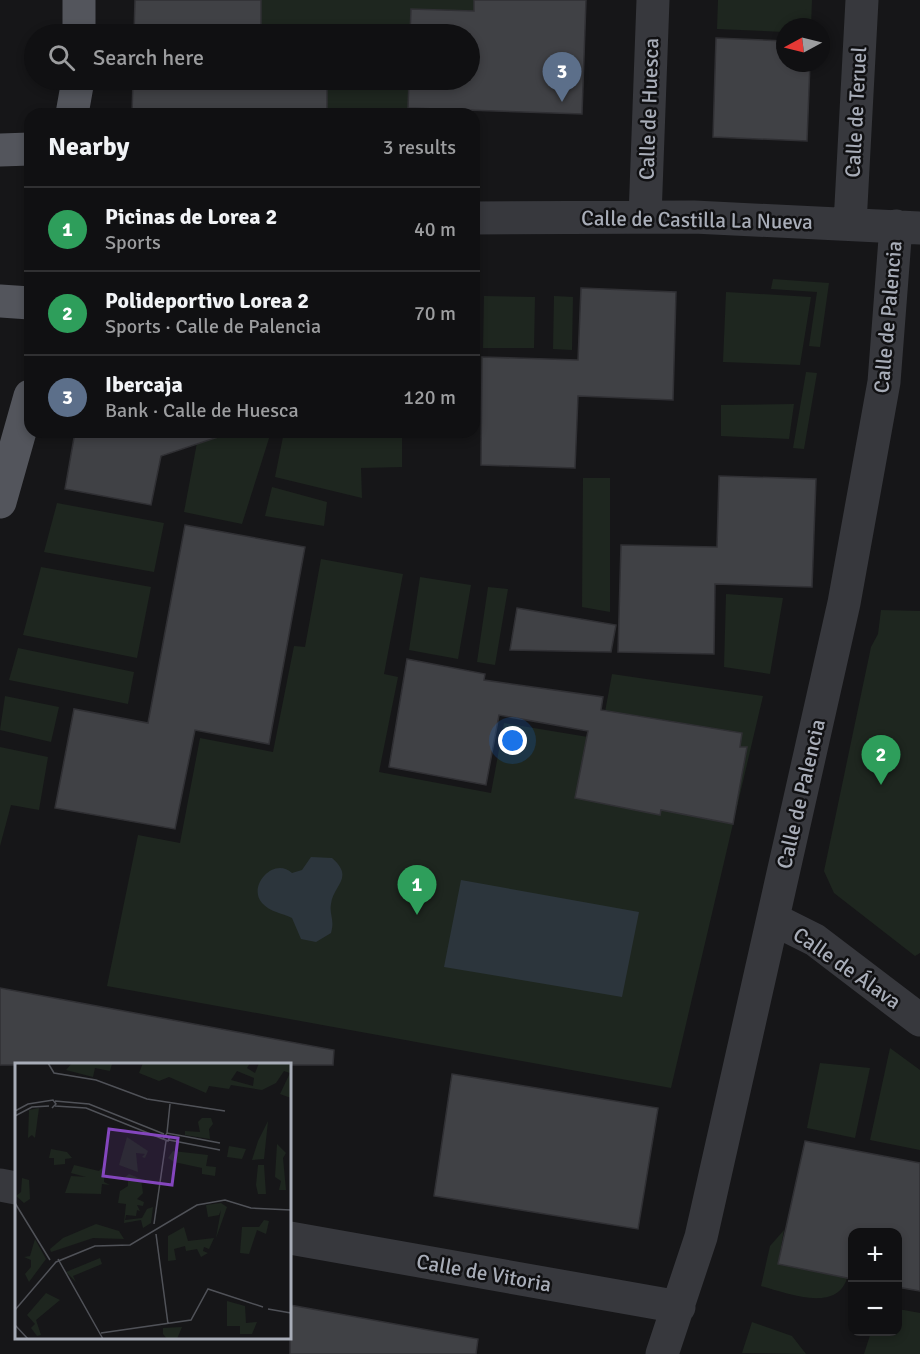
<!DOCTYPE html>
<html lang="en">
<head>
<meta charset="utf-8">
<style>
  body { margin:0; font-family:Signika,sans-serif; background:#19191b; color:#f1f3f6 }
  .controls { position:absolute; right:18px; bottom:18px; display:grid; overflow:hidden; border-radius:12px; box-shadow:0 3px 9px #0003 }
  .controls button { width:54px; height:54px; display:grid; place-items:center; padding:0; border:0; border-bottom:2px solid #303032; background:#101012; color:#f1f3f6; font:30px sans-serif }
  .compass { position:absolute; left:776px; top:18px; width:54px; height:54px; border-radius:50%; background:#101012; box-shadow:0 3px 9px #0003; rotate:263deg }
  .you { position:absolute; left:513px; top:741px; width:21px; height:21px; margin:-15px; border:4px solid #fff; border-radius:50%; background:#1a73e8; box-shadow:0 0 0 9px #1a73e833 }
  .badge { display:grid; place-items:center; width:39px; height:39px; border-radius:50%; background:#f2b134; color:#fff; font-size:20px; font-weight:700 }
  .pin { position:absolute; translate:-50% -50px; filter:drop-shadow(0 2px 3px #0008) }
  .pin::after { content:''; position:absolute; top:32px; width:21px; height:18px; background:inherit; clip-path:polygon(0 0,100% 0,50% 100%) }
  .list { margin:0; padding:0; list-style:none }
  h2 { display:flex; justify-content:space-between; align-items:center; height:78px; margin:0; padding:0 24px; font-size:26px }
  h2 small { font-size:20px; font-weight:400; color:#9c9d9f }
  .list li { display:grid; grid-template-columns:39px 1fr auto; gap:18px; align-items:center; box-sizing:border-box; height:84px; padding:0 24px; border-top:2px solid #303032 }
  .list b { display:block; font-size:22px; white-space:nowrap }
  .list p { margin:0; font-size:20px; white-space:nowrap; color:#9c9d9f }
  .list em { font-size:20px; font-style:normal; color:#9c9d9f }
  .icon { flex:none; width:33px; height:33px; fill:none; stroke:currentColor; stroke-width:2; stroke-linecap:round; stroke-linejoin:round }
  .map { position:relative; flex:none; width:920px; height:1354px; overflow:hidden }
  .search { position:absolute; background:#101012; box-shadow:0 3px 9px #0003; left:24px; top:24px; width:456px; height:66px; display:flex; align-items:center; gap:15px; box-sizing:border-box; padding:0 21px; border-radius:33px; color:#9c9d9f; font-size:22px }
  .panel { position:absolute; background:#101012; box-shadow:0 3px 9px #0003; left:24px; top:108px; width:456px; height:330px; border-radius:18px }
  .map>svg:first-child { display:block }
  .green { fill:#1e261f }
  .water { fill:#2c353c }
  .building { fill:#404145; stroke:#303034; stroke-width:1.5 }
  .lines { fill:none; stroke-linecap:round; stroke-linejoin:round }
  .minor { stroke:#37383d; stroke-width:33 }
  .major { stroke:#53555c; stroke-width:33 }
  .labels { text-anchor:middle; dominant-baseline:central; stroke-width:5; stroke-linejoin:round; paint-order:stroke }
  .street-label { font-size:21px; fill:#a8adb8; stroke:#111113 }
  .inset-road { fill:none; stroke:#505258; stroke-width:1.5 }
  .view { fill:#8446be; fill-opacity:0.15; stroke:#8446be; stroke-width:3 }
  .inset-edge { fill:none; stroke:#a8adb8; stroke-width:3 }
</style>
</head>
<body>
<div class="map">
<svg width="920" height="1354" viewBox="0 0 920 1354">
  <rect width="100%" height="100%" fill="#161618"/>
  <!-- green -->
  <path class="green" d="M261,0H474V11L411,9L410,34H261Z
    M718,0H812L811,27H785V32L717,29Z
    M327,80H409L408,114H327Z
    M773,279L829,283L820,347L809,346L817,292L771,289Z
    M726,292L811,297L800,365L723,362Z
    M484,296L535,297L534,348H483Z
    M554,296L573,297L572,350L553,349Z
    M806,372L817,373L804,449L793,448Z
    M794,404L789,439L721,436V405Z
    M199,432H271L242,524L184,512Z
    M284,432H402V467L361,468L362,498L275,477Z
    M583,478H610V612L582,607Z
    M272,487L327,502L324,526L265,516Z
    M57,503L164,523L154,572L44,552Z
    M321,559L403,574L384,674L398,677L379,772L491,793L504,723L600,739L612,674L763,696L671,1088L107,986L138,835L180,843L200,738L273,752L294,646L305,647Z
    M41,567L151,587L137,658L23,635Z
    M420,577L471,585L458,659L409,650Z
    M488,587L508,589L495,665L477,662Z
    M726,594L783,598L770,674L724,667Z
    M881,610L920,611V953L915,956L834,893L824,871L871,647L878,634Z
    M18,648L134,672L128,704L9,680Z
    M5,696L59,707L51,742L0,730Z
    M0,747L48,757L39,810L11,805L0,846Z
    M890,1048L920,1070V1150L870,1140Z
    M820,1063L870,1068L855,1138L807,1128Z
    M784,1230L778,1264L847,1278C837,1314 784,1292 761,1286L770,1246Z
    M898,1309L920,1313V1354H864L871,1332H898Z
    M752,1322L792,1336L806,1354L742,1353Z"/>
  <!-- water -->
  <path class="water" d="M311,857L332,858C355,878 333,885 331,904C329,915 335,919 331,933L316,942L301,939L292,918C282,913 270,912 262,903C247,886 274,856 292,873L302,870Z
    M461,880L639,912L622,997L444,967Z"/>
  <!-- building -->
  <path class="building" d="M135,0H261V34H134Z
    M474,0H586L582,114L408,108L409,80H470V34H410L411,9L474,11Z
    M716,38L785,41V63H810L807,141L713,137Z
    M133,80H327V114H132Z
    M581,288L676,292L673,400L578,396L575,468L481,465L482,357L578,360Z
    M75,432H217L218,437L161,456L151,505L65,489Z
    M719,476L816,479L812,587L715,584L714,654L618,652L621,545L717,547Z
    M185,525L305,547L269,744L195,730L175,829L55,808L74,709L148,723Z
    M517,608L616,625L611,652L510,650Z
    M407,659L485,674L484,680L603,697L601,710L742,733L740,747H747L733,824L661,810L660,815L575,798L588,731L499,715L486,785L389,767Z
    M0,988L334,1050L333,1065H0Z
    M452,1074L658,1108L638,1229L434,1196Z
    M805,1141L920,1163V1291L897,1287V1233H852V1279L778,1264Z
    M290,1305L478,1339L476,1354H290Z"/>
  <g class="lines">
    <!-- minor -->
    <path class="minor" d="M645,217L653,0
      M474,218L694,217L920,228
      M850,224L862,0
      M773,919L815,940L920,1020
      M0,1185L16,1188
      M290,1238L679,1307
      M662,1354L701,1237L844,603L884,382L896,226"/>
    <!-- major -->
    <path class="major" d="M79,34V0
      M72,114L78,80
      M0,150L30,149
      M0,301L30,303
      M0,502L30,396"/>
  </g>
  <g class="labels">
    <!-- street labels -->
    <g class="street-label">
      <text transform="translate(649 109) rotate(-88)">Calle de Huesca</text>
      <text transform="translate(856 112) rotate(-87)">Calle de Teruel</text>
      <text transform="translate(697 220) rotate(1)">Calle de Castilla La Nueva</text>
      <text transform="translate(888 317) rotate(-85)">Calle de Palencia</text>
      <text transform="translate(801 794) rotate(-77)">Calle de Palencia</text>
      <text transform="translate(847 968) rotate(35)">Calle de Álava</text>
      <text transform="translate(484 1273) rotate(10)">Calle de Vitoria</text>
    </g>
  </g>
  <!-- overview -->
  <g transform="translate(15 1063)">
    <rect width="276" height="276" fill="#161618"/>
    <path d="M57,0H95L97,1L95,8L80,5L78,14L51,7ZM128,0H235L232,5L240,10L244,0H276V35L265,31L275,10L269,8L261,20L247,27L216,22L214,26L194,23L191,30L154,14L144,18L124,10ZM222,8L239,15L238,23L216,17ZM24,45L20,75L17,72L13,75L14,47ZM187,55H196L198,61L194,66L195,76L170,72V68L185,69L183,59ZM253,58L249,96L237,97L243,78ZM112,74L133,88L130,95L127,94L130,91L121,90L123,109L104,102ZM262,81L271,90L268,95L271,127H264L266,118L260,114ZM214,83L231,86L227,96L212,94ZM36,86L52,89L57,95L50,96V101L39,102V95H34ZM158,88L193,92L191,103L201,104L200,113L187,111V105L159,99L153,95ZM59,102L84,108L89,103V119L95,122L87,121L86,131L50,130L56,113L71,114L56,110ZM243,102H249L251,131H243L241,122ZM114,111L126,116L128,130L122,136L129,139L128,143L122,142L125,148L122,147L121,153L111,152L110,157L127,155L132,146L138,144L136,160L128,165L126,157L109,160L111,141L103,140L105,128L113,123V117L109,115ZM7,115L14,117L15,136L9,140L1,133L6,129ZM206,140L212,144L201,175L206,147L204,152L193,154L191,142ZM249,157L254,158L251,171L242,167L234,191L225,190L227,164H244ZM81,161L104,168L109,176L78,175L36,189L35,186L48,175ZM169,164L173,178L199,175L194,186L189,184L188,188L193,190L186,194L182,186L171,188L170,183L159,186L161,197L153,198V173ZM20,176L31,196L14,219L10,211L16,204V197L9,194L15,193ZM85,195L87,201L58,213L61,219L51,209ZM31,230L45,237L21,257L26,272L22,273L16,265L20,261L12,252ZM212,238L230,243L231,260L242,259L237,271H225V263H212ZM167,264L162,276H152L148,271V265Z" fill="#1e261f" fill-rule="evenodd"/>
    <path class="inset-road" d="M33,0L39,10L81,17L132,36L210,48M40,38L74,41L149,71M40,43L71,45L148,76M0,48L13,41L38,37L41,41L37,45M0,53L17,44L34,43M152,70L155,41M155,73L153,78L148,76L152,70L205,80M154,77L205,87M0,140L35,197M139,161L151,78M141,171L153,261M43,196L88,276M253,246L276,250M0,247L41,199L80,183L115,182L182,142L210,137L236,145L276,147M0,262L13,276M86,270L176,257L193,226L248,244"/>
    <path class="view" d="M94,66L163,75L157,122L88,113Z"/>
    <rect width="276" height="276" class="inset-edge"/>
  </g>
</svg>
<div class="controls">
<button>+</button>
<button>−</button>
</div>
<svg class="compass" viewBox="-18 -18 36 36"><path d="M0-13l5 13h-10z" fill="#e53935"/><path d="M0 13l5-13h-10z" fill="#9c9d9f"/></svg>
<div class="you"></div>
<div class="pin badge" style="left:417px;top:915px;background:#2e9e5b">1</div>
<div class="pin badge" style="left:881px;top:785px;background:#2e9e5b">2</div>
<div class="pin badge" style="left:562px;top:102px;background:#5c6f8a">3</div>
<div class="search"><svg class="icon" aria-label="search" viewBox="0 0 24 24"><circle cx="10" cy="10" r="6"/><path d="M15 15l6 6"/></svg>Search here</div>
<section class="panel">
<h2>Nearby<small>3 results</small></h2>
<ul class="list">
<li><span class="badge" style="background:#2e9e5b">1</span><div><b>Picinas de Lorea 2</b><p>Sports</p></div><em>40 m</em></li>
<li><span class="badge" style="background:#2e9e5b">2</span><div><b>Polideportivo Lorea 2</b><p>Sports · Calle de Palencia</p></div><em>70 m</em></li>
<li><span class="badge" style="background:#5c6f8a">3</span><div><b>Ibercaja</b><p>Bank · Calle de Huesca</p></div><em>120 m</em></li>
</ul>
</section>
</div>
</body>
</html>
